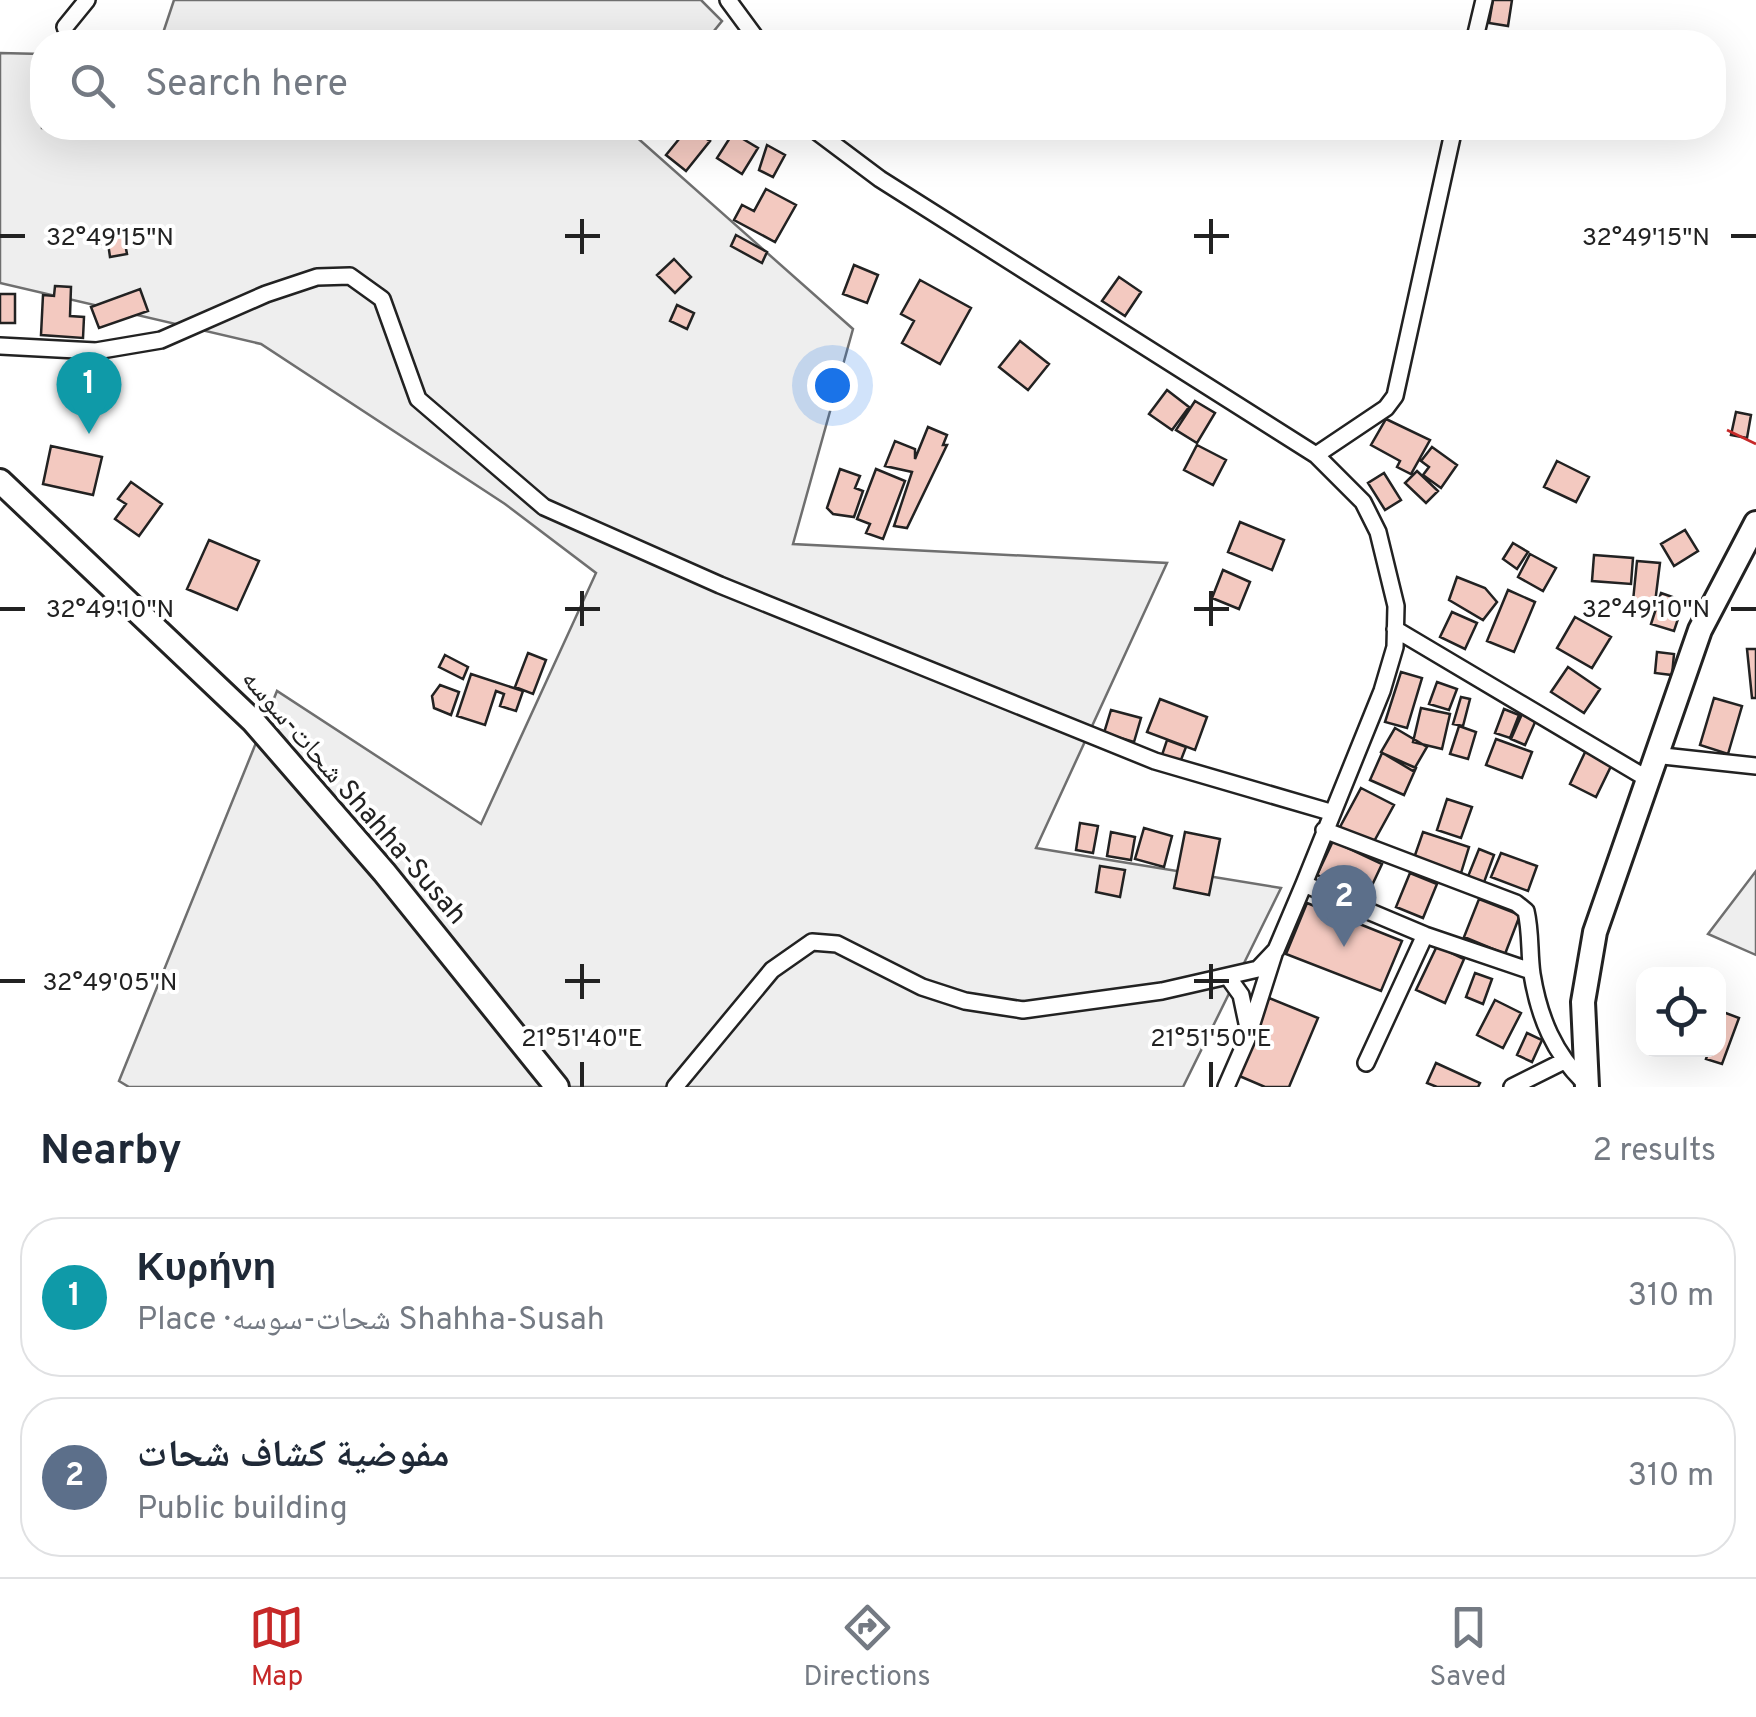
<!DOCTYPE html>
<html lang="en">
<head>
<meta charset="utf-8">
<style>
  body { margin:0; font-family:Overpass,"Noto Naskh Arabic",sans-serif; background:#f2f2f3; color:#1f2937 }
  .controls { position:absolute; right:30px; bottom:30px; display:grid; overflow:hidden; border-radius:20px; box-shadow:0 10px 40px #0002 }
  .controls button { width:90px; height:90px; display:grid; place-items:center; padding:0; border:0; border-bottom:2px solid #e0e1e3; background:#fff; color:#1f2937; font:50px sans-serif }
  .you { position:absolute; left:832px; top:385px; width:35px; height:35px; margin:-25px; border:8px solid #fff; border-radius:50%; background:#1a73e8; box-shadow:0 0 0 15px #1a73e833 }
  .badge { display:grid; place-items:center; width:65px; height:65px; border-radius:50%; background:#c62828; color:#fff; font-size:32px; font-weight:700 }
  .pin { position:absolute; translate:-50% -82px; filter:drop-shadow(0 2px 5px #0008) }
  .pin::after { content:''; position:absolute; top:52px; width:35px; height:30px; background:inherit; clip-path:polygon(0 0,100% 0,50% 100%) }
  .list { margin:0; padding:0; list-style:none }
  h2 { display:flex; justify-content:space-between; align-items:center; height:130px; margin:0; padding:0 40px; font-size:42px }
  h2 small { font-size:32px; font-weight:400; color:#747a83 }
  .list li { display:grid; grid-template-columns:65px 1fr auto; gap:30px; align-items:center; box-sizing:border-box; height:160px; margin:0 20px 20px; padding:0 20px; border:2px solid #e0e1e3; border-radius:40px }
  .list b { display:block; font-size:38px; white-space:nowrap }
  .list p { margin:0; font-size:32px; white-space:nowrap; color:#747a83 }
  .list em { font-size:32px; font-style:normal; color:#747a83 }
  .icon { flex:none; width:55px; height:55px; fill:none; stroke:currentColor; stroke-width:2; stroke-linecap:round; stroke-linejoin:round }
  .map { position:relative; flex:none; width:1756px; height:1087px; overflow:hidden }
  .search { position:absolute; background:#fff; box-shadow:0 10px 40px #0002; left:30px; right:30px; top:30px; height:110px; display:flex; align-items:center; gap:25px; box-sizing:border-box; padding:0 35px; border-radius:40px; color:#747a83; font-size:38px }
  .sheet { height:490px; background:#fff }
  nav { display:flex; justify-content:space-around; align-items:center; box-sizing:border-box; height:140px; border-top:2px solid #e0e1e3; background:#fff; font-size:28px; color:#747a83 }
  nav a { display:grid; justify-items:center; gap:5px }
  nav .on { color:#c62828 }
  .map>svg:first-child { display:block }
  .green { fill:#eee; stroke:#6f6f6f; stroke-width:2.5 }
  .building { fill:#f3c9c0; stroke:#222; stroke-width:2.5 }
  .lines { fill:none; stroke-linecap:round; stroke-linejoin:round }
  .street-casing { stroke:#222; stroke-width:20 }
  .primary-casing { stroke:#222; stroke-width:28 }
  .street { stroke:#fff; stroke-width:15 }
  .primary { stroke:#fff; stroke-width:22 }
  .power { stroke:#c62828; stroke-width:2.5; stroke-dasharray:35 8 5 8; stroke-linecap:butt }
  .ticks { fill:none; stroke:#222; stroke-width:4 }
  .labels { text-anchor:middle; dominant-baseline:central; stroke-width:8; stroke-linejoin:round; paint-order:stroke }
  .street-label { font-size:28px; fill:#222; stroke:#fff }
  .ticks-label { font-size:25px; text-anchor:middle; fill:#222; stroke:#fff; stroke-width:8; stroke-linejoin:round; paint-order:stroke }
</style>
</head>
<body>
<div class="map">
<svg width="1756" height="1087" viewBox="0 0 1756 1087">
  <rect width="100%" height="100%" fill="#fff"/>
  <!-- green -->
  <path class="green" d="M174,0H701L722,21L705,42H160Z
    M0,53L42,54V128H637L633,134L853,329L793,544L1167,563L1036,848L1281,888L1183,1087H129L119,1081L277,691L481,824L596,573L505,504L261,344L0,283Z
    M1756,871V955L1708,934Z"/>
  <!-- building -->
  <path class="building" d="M1493,0H1512L1508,26L1489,23Z
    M688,128L710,141L686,171L666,155Z
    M733,133L758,148L742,174L717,158Z
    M767,145L785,155L773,177L759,170Z
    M766,189L796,205L775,242L734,220L742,205L754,211Z
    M122,227L127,254L110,257L108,243L97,245L95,231Z
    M736,235L767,252L762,263L731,246Z
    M674,259L691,277L675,293L657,275Z
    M854,265L878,275L867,303L843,294Z
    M1119,277L1141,292L1125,316L1102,301Z
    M920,280L971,308L940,364L902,343L914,321L901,314Z
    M55,286L71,287L70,316L84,317L83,338L41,335L43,295L54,296Z
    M140,289L148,311L99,328L91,307Z
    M0,294H15V323H0Z
    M677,305L694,313L687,329L670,321Z
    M1020,341L1049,364L1028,390L999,367Z
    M1167,390L1189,407L1172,430L1149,414Z
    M1195,401L1215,413L1197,443L1176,430Z
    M1736,412L1751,415L1747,438L1731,435Z
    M1386,419L1430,440L1411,474L1397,467L1400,461L1371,445Z
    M928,427L947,435L943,445H947L907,528L894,526L912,472L885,466L895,441L915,449V459Z
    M1197,445L1226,460L1213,485L1184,470Z
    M51,446L102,457L93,495L43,484Z
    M1432,447L1457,465L1441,488L1423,475L1429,467L1421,461Z
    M1557,461L1589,477L1576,502L1544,487Z
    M840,469L860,476L855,488L863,491L854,517L833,514L827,508Z
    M876,469L905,481L883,539L866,533L870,524L857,519Z
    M1417,471L1438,491L1426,503L1405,483Z
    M1384,473L1401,500L1385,510L1368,483Z
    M131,482L162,504L139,536L115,519L126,504L118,499Z
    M1240,522L1284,540L1272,570L1228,552Z
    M1685,530L1698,551L1674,566L1661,544Z
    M209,540L259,561L237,610L187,589Z
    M1513,543L1528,552L1517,569L1503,559Z
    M1530,554L1556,568L1543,591L1518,577Z
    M1594,555L1633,558L1631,584L1592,581Z
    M1637,561L1660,563L1655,603L1633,601Z
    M1223,570L1250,582L1239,609L1212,598Z
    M1457,577L1485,588L1497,602L1483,620L1449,600Z
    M1508,590L1535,602L1514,652L1487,641Z
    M1661,593L1684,601L1674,631L1651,624Z
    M1452,612L1477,623L1465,649L1440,637Z
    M1575,617L1611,637L1592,668L1557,648Z
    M1747,649H1756V698H1752Z
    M1657,652L1674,654L1672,675L1655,673Z
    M528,653L546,660L533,694L515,687Z
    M445,655L468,667L463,679L439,667Z
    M1568,667L1600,689L1584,713L1551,692Z
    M1401,672L1422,678L1407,728L1385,722Z
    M471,674L523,691L516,711L500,706L504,694L496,691L485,725L457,716Z
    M1437,682L1457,689L1449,710L1429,704Z
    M440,685L459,692L451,715L434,708L432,696Z
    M1461,697L1470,699L1463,726L1453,724Z
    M1714,698L1742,706L1728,754L1700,745Z
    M1160,699L1207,717L1195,750L1147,732Z
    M1421,708L1450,714L1442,749L1413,742Z
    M1504,709L1519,715L1510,738L1495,733Z
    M1111,710L1141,718L1134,742L1104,733Z
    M1522,714L1536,720L1525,745L1511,739Z
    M1459,726L1476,732L1468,759L1450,754Z
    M1395,728L1427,747L1413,771L1381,752Z
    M1496,739L1532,752L1522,778L1486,765Z
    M1167,740L1186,747L1179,765L1161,758Z
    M1588,746L1615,758L1596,797L1570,784Z
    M1382,753L1416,768L1404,795L1370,780Z
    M1361,788L1394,805L1372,845L1340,827Z
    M1447,799L1472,807L1461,838L1437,830Z
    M1080,823L1098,826L1093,853L1076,850Z
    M1144,828L1172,836L1164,867L1135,859Z
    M1111,832L1135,837L1131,860L1107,856Z
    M1185,832L1220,839L1209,895L1174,888Z
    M1423,832L1469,847L1461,873L1414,858Z
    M1333,841L1382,864L1366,898L1317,875Z
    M1479,849L1494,855L1483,885L1467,879Z
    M1501,853L1537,866L1528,891L1491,877Z
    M1100,866L1125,870L1120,897L1096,892Z
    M1410,873L1437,884L1423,918L1396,907Z
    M1479,899L1520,915L1505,954L1464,937Z
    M1307,903L1402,941L1381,991L1286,954Z
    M1437,946L1464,959L1445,1003L1416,990Z
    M1475,973L1492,979L1483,1004L1466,997Z
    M1269,998L1318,1018L1289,1087H1265L1237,1075Z
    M1495,1000L1521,1013L1503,1048L1477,1035Z
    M1723,1012L1739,1018L1722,1064L1706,1059L1709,1050H1718Z
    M1527,1033L1542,1040L1532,1062L1517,1055Z
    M1436,1063L1480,1083L1478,1087H1437L1427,1083Z"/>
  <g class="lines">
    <defs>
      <path id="street" d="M728,0L759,42
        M65,27L87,0
        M1474,42L1484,0
        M0,346L96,351L161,340L266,294L317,277L350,276L382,299L418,399L544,507L720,585L1155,761L1330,812
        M1316,455L1386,408L1395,396L1454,128
        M1395,629L1646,778
        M1654,755L1756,766
        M1324,830L1516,903L1526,911C1531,932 1529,953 1532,974C1539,1017 1554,1054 1586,1084
        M1304,884L1425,935L1531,971
        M1228,977L1241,995L1248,1028
        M1366,1063L1425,935
        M675,1087L772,970L812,942L837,944L922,987L965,1001L1023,1010L1162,991L1258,969L1276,950L1304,884L1382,691L1395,647L1396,606L1378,532L1363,502L1316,455L880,179L812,128
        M1226,1087L1247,1039L1274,954
        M1512,1087L1562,1062"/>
      <path id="primary" d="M0,481L253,721L384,872L557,1087
        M1587,1087L1583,1002L1595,932L1700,630L1756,523"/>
    </defs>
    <!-- street casing -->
    <use href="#street" class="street-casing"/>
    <!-- primary casing -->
    <use href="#primary" class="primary-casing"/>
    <!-- street -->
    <use href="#street" class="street"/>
    <!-- primary -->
    <use href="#primary" class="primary"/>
    <!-- power -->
    <path class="power" d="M1727,430L1756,444"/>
  </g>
  <!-- ticks -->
  <path class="ticks" d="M582,219V254M1211,219V254M0,236H25M565,236H600M1194,236H1229M1731,236H1756M582,591V626M1211,591V626M0,609H25M565,609H600M1194,609H1229M1731,609H1756M582,964V999M1211,964V999M0,981H25M565,981H600M1194,981H1229M582,1062V1087M1211,1062V1087"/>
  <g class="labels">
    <!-- street labels -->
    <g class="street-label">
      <text transform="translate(353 798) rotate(49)">شحات-سوسه Shahha-Susah</text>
    </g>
  </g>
  <g class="ticks-label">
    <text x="110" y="245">32°49'15"N</text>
    <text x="1646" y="245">32°49'15"N</text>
    <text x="110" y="617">32°49'10"N</text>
    <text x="1646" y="617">32°49'10"N</text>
    <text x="110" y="990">32°49'05"N</text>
    <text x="582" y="1046">21°51'40"E</text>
    <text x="1211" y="1046">21°51'50"E</text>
  </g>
</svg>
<div class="controls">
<button><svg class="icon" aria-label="locate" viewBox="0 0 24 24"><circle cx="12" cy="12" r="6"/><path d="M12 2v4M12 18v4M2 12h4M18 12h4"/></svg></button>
</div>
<div class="you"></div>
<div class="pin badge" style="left:89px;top:434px;background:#0f9aa8">1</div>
<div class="pin badge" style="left:1344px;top:947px;background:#5c6f8a">2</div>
<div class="search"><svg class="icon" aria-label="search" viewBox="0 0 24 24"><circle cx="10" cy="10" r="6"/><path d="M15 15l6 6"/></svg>Search here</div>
</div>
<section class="sheet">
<h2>Nearby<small>2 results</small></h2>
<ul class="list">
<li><span class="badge" style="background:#0f9aa8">1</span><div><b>Κυρήνη</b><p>Place · شحات-سوسه Shahha-Susah</p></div><em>310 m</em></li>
<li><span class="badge" style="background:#5c6f8a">2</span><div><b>مفوضية كشاف شحات</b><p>Public building</p></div><em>310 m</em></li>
</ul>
</section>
<nav>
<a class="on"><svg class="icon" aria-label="map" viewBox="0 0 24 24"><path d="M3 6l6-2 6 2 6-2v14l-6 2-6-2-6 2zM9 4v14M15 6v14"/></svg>Map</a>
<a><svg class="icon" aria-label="directions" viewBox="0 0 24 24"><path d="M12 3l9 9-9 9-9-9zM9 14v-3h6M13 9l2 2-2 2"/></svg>Directions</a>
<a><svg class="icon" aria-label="saved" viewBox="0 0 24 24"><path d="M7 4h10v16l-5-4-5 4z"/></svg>Saved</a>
</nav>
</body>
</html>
